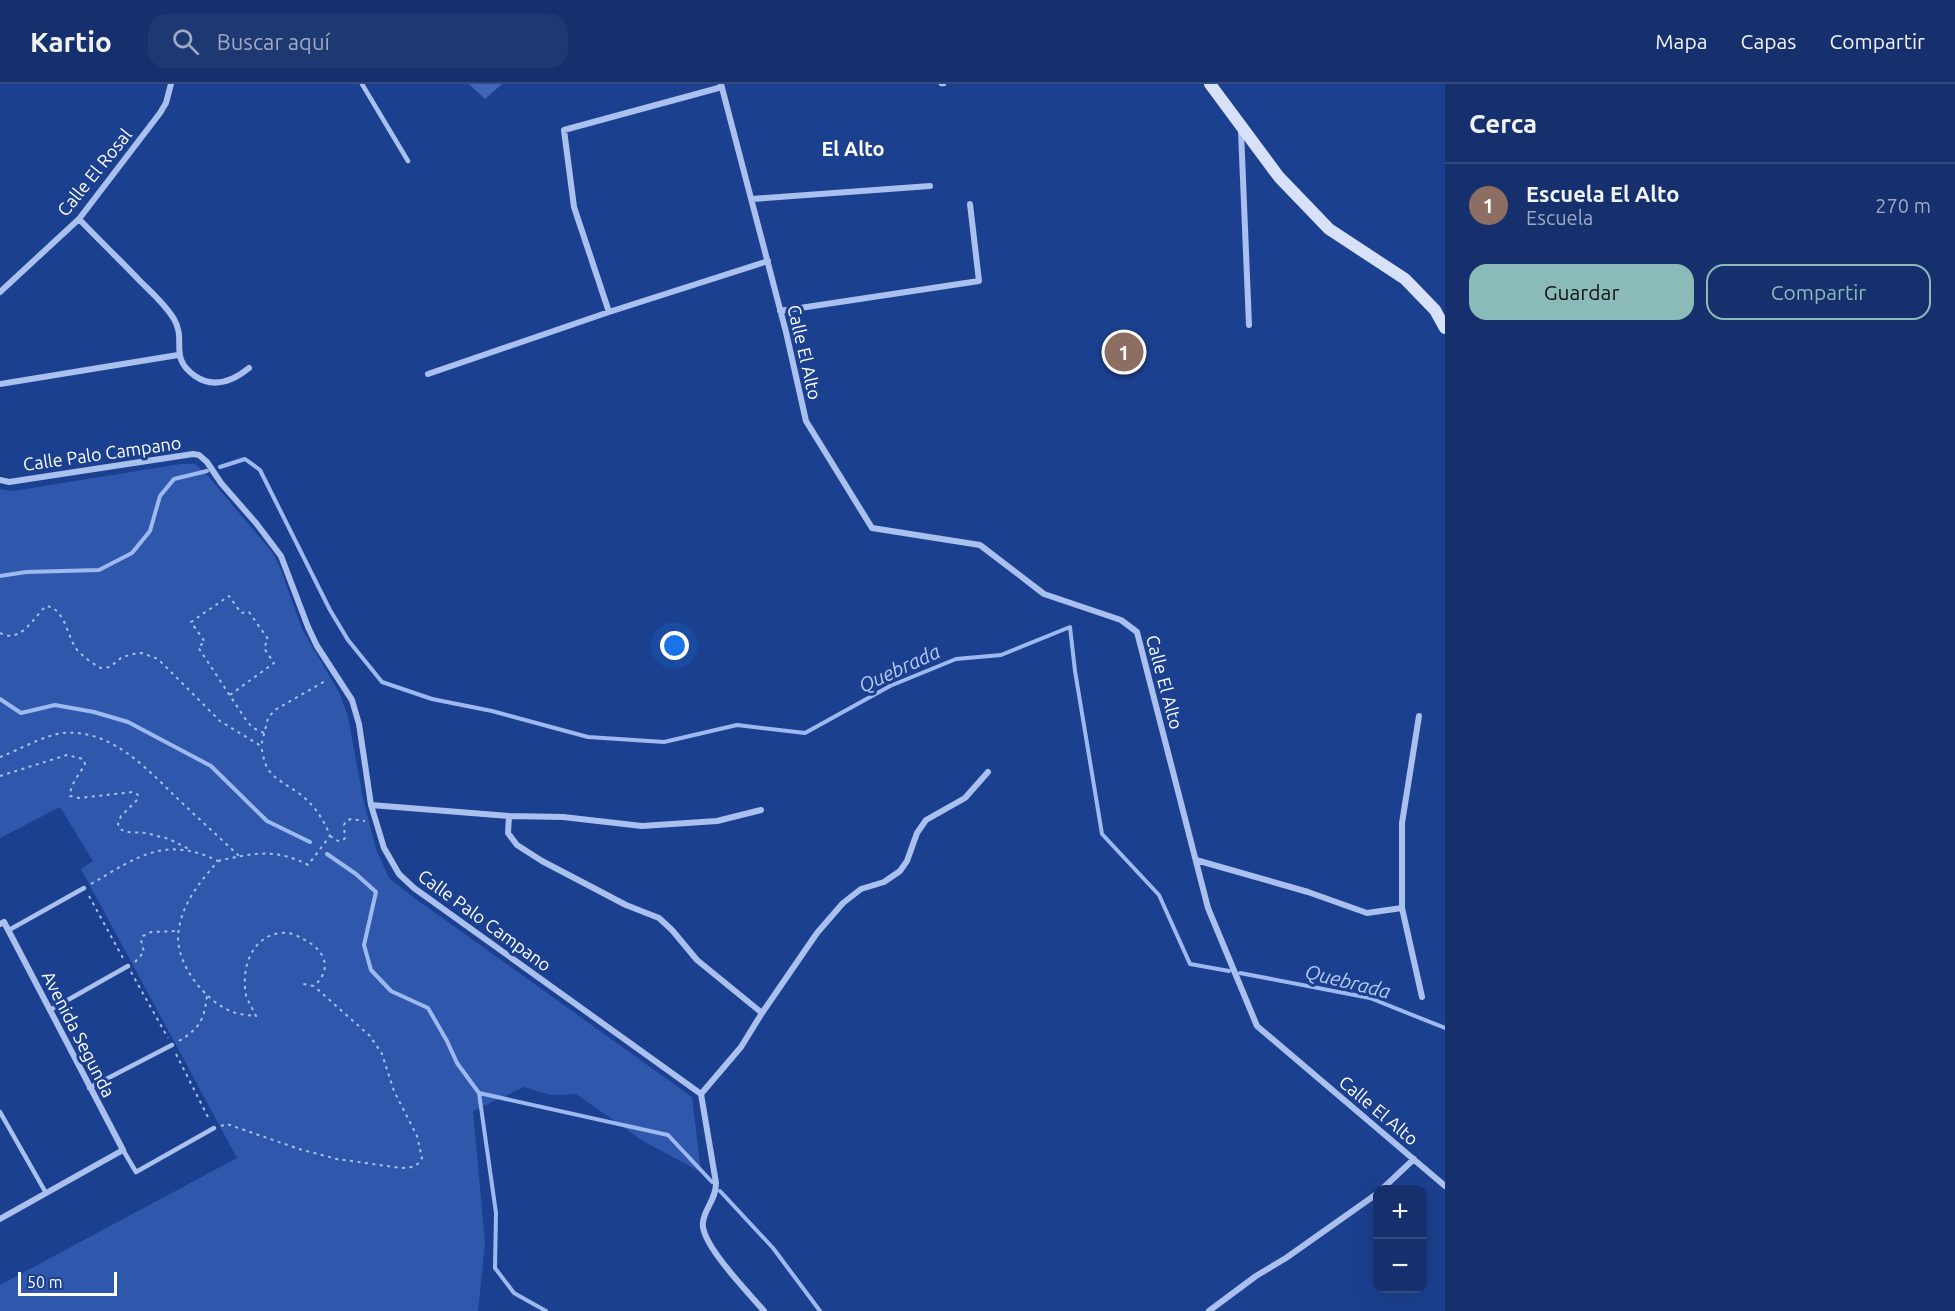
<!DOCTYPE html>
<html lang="es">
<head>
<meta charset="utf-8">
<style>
  body { margin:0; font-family:Ubuntu,sans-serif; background:#1e3872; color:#f1f3f6 }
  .controls { position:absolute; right:18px; bottom:18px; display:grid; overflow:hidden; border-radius:12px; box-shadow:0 6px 24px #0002 }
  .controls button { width:54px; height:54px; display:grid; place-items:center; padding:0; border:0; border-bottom:2px solid #344b7f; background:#15306c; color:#f1f3f6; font:30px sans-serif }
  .scale { position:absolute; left:18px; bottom:15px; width:99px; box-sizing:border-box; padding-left:6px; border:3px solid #fff; border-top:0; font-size:16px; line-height:21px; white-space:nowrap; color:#fff; -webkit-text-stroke:4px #1c4090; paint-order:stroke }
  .you { position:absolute; left:675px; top:562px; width:21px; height:21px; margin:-15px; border:4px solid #fff; border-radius:50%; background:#1a73e8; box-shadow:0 0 0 9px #1a73e833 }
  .badge { display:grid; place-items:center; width:39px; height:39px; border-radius:50%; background:#8bbbb9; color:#fff; font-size:20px; font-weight:700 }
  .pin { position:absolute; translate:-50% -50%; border:3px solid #fff; box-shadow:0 2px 6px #0006 }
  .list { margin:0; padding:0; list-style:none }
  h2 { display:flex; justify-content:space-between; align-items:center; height:78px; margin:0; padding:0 24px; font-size:26px }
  h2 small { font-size:20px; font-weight:400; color:#9da9c2 }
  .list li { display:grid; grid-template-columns:39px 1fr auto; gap:18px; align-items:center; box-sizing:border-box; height:84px; padding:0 24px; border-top:2px solid #344b7f }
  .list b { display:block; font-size:22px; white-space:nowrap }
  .list p { margin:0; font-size:20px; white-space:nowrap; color:#9da9c2 }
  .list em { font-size:20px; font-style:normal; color:#9da9c2 }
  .actions { display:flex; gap:12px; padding:18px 24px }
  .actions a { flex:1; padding:14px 0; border:2px solid #8bbbb9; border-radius:18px; text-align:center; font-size:21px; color:#8bbbb9 }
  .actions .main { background:#8bbbb9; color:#111 }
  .icon { flex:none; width:33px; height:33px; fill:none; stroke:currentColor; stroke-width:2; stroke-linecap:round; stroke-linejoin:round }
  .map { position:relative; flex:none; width:1445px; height:1227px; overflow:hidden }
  header { display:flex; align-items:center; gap:36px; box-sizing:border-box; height:84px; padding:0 30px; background:#15306c; border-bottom:2px solid #344b7f }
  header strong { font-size:28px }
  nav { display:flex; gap:33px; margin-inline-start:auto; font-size:21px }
  .search { width:420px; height:54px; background:#1e3872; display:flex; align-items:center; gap:15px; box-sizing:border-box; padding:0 21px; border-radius:18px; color:#9da9c2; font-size:22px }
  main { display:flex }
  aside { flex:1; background:#15306c }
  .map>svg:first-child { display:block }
  .green { fill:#2f58ad }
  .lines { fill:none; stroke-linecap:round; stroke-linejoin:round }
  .stream { stroke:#9db9f0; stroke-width:4 }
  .building { fill:#4066b5 }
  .path { stroke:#aac0ee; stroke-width:2; stroke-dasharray:3 4.5; stroke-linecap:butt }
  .lane { stroke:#aac0ee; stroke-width:4.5 }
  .street { stroke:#aac0ee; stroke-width:6 }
  .secondary { stroke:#d7e2fa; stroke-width:12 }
  .labels { text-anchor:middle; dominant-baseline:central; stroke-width:6; stroke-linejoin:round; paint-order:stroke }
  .street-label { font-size:18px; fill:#fff; stroke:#1c4090 }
  .neighbourhood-label { font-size:20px; font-weight:bold; fill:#fff; stroke:#1c4090 }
  .water-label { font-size:20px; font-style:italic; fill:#b6cbf5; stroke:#1c4090 }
</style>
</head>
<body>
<header>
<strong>Kartio</strong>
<div class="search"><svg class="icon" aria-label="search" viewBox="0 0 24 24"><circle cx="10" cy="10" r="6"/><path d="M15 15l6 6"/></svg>Buscar aquí</div>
<nav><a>Mapa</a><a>Capas</a><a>Compartir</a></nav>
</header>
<main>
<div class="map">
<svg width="1445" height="1227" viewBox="0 0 1445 1227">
  <rect width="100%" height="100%" fill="#1c4090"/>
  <!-- green -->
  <path class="green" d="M181,380H195L208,392L272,468L281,486L302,545L340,610L348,633L363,714L376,765L389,794L413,813L692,1013L701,1088L643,1057L576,1010L551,1011L524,1003L473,1027L485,1159L478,1227H0V1201L237,1074L81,785L93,777L60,723L0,754V405L13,407Z"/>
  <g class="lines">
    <!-- stream -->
    <path class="stream" d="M220,383L245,375L260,386L330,526L348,556L382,598L432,615L492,627L588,653L664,658L737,641L805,649L890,602L956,575L1001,571L1070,543L1075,587L1102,750L1159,811L1190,880L1229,887
      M0,492L26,488L99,486L132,469L150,447L160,412L174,395L207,387
      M0,615L21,629L55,621L94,628L128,638L211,682L267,737L310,758
      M327,770L356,790L376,808L364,861L371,886L391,907L428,924L447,957L457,979L479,1009L496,1129L495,1184L514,1209L546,1227
      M1240,889L1370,914L1445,944
      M479,1009L668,1051L712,1098
      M720,1107L773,1164L820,1227"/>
  </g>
  <!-- building -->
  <path class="building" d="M469,0H502L485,15Z"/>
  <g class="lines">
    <!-- path -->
    <path class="path" d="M0,549C21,560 33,534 46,522C66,524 67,555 78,567C85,574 93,580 101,584L110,583L121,574L132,570L142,569L158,575L220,637L261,662L268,634L275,626L327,596
      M230,611L274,579L264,564L268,555L249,528L241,529L229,512L191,538L205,558L198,563L246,636L253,644L264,649
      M0,673C19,666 44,651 64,649C112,645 148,686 179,716C199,735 219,753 239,772
      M0,692L67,671L83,675L85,680C80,690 70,700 70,712L79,714L133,708L138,711V715L121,732L118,740L120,745L126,748L146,749L169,755L189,765
      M330,752L338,757L343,756L345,754L344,741L346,737L351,735L365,737
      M218,777C252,769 276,764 308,781L330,752C324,736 315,722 301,711C290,702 276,697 268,685C264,679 263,670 261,662
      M91,800C137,773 165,751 218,777C200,798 184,817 179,844C172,877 205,918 233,928C240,931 249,931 256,932C253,925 248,918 246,911C241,885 251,852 281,849C289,848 297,851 303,855C324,865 334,884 314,902L303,900
      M89,812L124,876
      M135,878L144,868L141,856L143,852L151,848L178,847
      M131,888L168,954
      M179,957C200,944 204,936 207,912
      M176,970L210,1037
      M221,1042L227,1040L299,1065L337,1075L401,1084L413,1083L419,1079L422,1074L417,1052L394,1007L382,970L370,952L314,902"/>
    <!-- lane -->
    <path class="lane" d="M362,0L408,77
      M941,0H944
      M9,846L84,804
      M50,926L128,882
      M89,1004L172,961
      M0,1028L46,1109
      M123,1066L136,1088L214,1044"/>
    <!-- street -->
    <path class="street" d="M721,0L786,248L806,337L872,444L980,461L1044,510L1121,536L1137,548L1208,824L1257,942L1445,1102
      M1241,47L1249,241
      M752,115L930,102
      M79,135C99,156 120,176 140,197C152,209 165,220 174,235C187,257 168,273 195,292C214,305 233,297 249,284
      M0,208L79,135L160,29L166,19L171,0
      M780,227L979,197L970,120
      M609,228L574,123L564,46L722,3
      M428,290L609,228L768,177
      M0,300L178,271
      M0,396L9,398L193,370L199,371L207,378L221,399L256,439L281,472L308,543L317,562L352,616L359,640L371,721L384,764L399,790L414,804L701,1010L716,1099C716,1116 705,1123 703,1138C699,1159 750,1210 764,1227
      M371,721L509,732L563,733L642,742L717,737L761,726
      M509,732L508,749L517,761L542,777L626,821L659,834L672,846L697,876L762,929L741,963L701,1010
      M1196,776L1308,808L1367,829L1402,824L1422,913
      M1402,824V739L1419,632
      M0,840L4,838L123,1066L0,1135
      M762,929L817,849L843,819L861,805L884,798L900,787L907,777L917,749L926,736L965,714L988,688
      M1381,1106L1414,1075
      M1209,1227L1256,1192L1286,1174L1378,1109"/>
    <!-- secondary -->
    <path class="secondary" d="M1210,0L1279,93L1329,145L1405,195L1435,226L1445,244"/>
  </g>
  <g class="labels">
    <!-- street labels -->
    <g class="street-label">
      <text transform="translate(94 88) rotate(-51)">Calle El Rosal</text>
      <text transform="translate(805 268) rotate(77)">Calle El Alto</text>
      <text transform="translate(102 369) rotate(-8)">Calle Palo Campano</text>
      <text transform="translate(1165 598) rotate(75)">Calle El Alto</text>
      <text transform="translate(485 836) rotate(36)">Calle Palo Campano</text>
      <text transform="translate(79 950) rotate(63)">Avenida Segunda</text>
      <text transform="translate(1379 1026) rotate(40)">Calle El Alto</text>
    </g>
    <!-- neighbourhood labels -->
    <g class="neighbourhood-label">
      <text x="853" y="64">El Alto</text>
    </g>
    <!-- water labels -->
    <g class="water-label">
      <text transform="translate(899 584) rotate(-25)">Quebrada</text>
      <text transform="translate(1348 897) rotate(14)">Quebrada</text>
    </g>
  </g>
</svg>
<div class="controls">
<button>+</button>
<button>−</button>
</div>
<div class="scale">50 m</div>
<div class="you"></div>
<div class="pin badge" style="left:1124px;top:268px;background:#8d6e63">1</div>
</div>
<aside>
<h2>Cerca<small></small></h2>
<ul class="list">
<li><span class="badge" style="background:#8d6e63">1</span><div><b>Escuela El Alto</b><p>Escuela</p></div><em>270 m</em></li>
</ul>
<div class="actions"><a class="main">Guardar</a><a>Compartir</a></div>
</aside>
</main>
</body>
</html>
